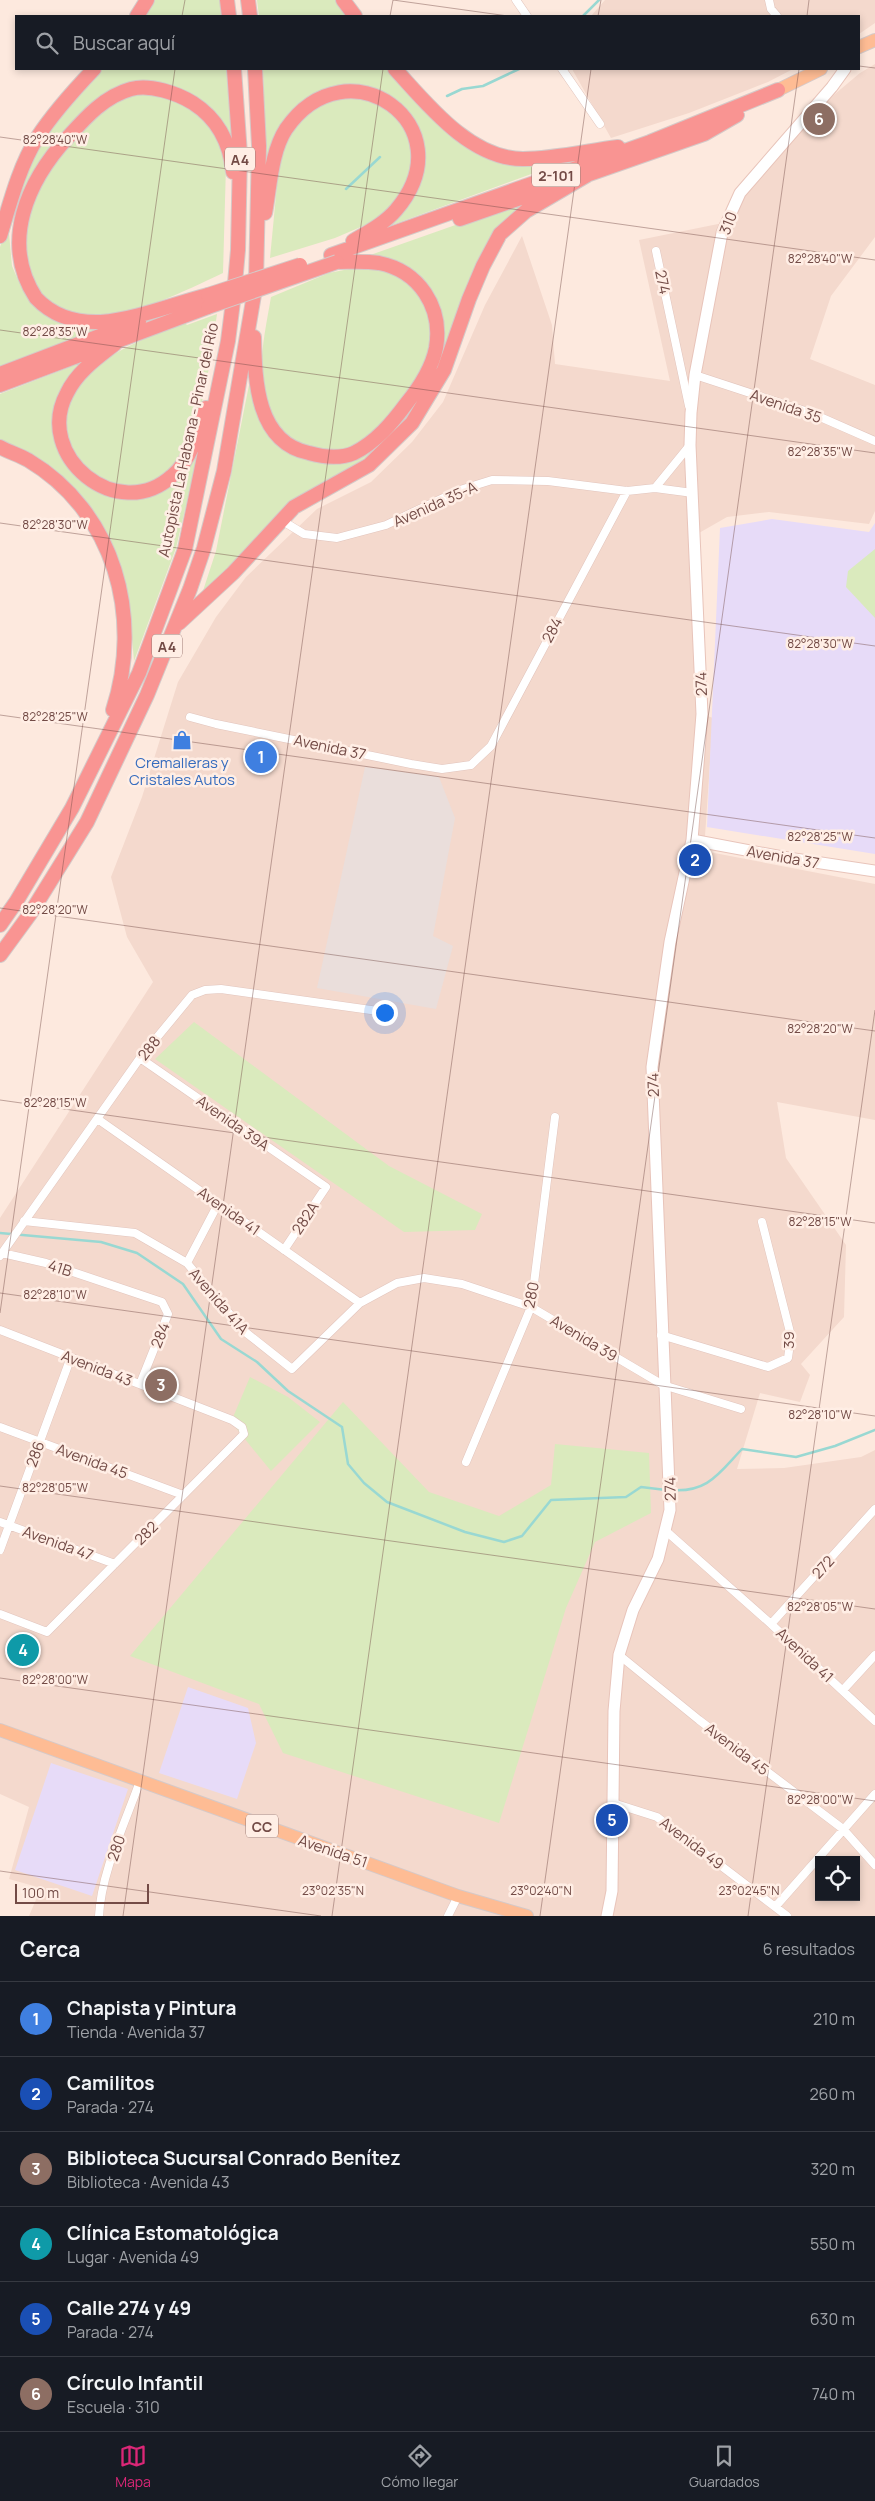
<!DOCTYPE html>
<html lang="es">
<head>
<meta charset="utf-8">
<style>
  body { margin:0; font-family:Manrope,sans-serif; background:#20242c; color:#f1f3f6 }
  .controls { position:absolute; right:15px; bottom:15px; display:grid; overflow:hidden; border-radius:0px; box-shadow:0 2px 8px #0003 }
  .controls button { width:45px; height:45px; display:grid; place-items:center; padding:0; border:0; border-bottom:1px solid #363941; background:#171b24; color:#f1f3f6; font:25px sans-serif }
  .scale { position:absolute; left:15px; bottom:12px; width:134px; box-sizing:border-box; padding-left:5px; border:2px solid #734b46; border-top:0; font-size:14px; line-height:18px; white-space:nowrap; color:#734b46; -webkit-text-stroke:4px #ffeee5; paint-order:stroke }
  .you { position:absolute; left:384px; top:1012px; width:18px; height:18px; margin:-12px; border:4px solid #fff; border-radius:50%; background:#1a73e8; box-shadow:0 0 0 8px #1a73e833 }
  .badge { display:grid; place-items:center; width:32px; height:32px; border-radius:50%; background:#db2777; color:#fff; font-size:16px; font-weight:700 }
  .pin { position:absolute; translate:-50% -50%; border:2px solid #fff; box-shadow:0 1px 5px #0006 }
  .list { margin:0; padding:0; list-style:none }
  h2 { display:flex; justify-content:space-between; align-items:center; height:65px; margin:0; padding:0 20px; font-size:21px }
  h2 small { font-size:16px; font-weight:400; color:#9ea1a6 }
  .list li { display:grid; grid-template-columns:32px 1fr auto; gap:15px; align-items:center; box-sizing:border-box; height:75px; padding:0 20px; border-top:1px solid #363941 }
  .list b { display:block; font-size:19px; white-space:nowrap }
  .list p { margin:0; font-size:16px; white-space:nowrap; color:#9ea1a6 }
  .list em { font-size:16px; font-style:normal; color:#9ea1a6 }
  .icon { flex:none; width:28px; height:28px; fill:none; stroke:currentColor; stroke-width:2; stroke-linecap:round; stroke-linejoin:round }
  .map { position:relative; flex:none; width:875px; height:1916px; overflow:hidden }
  .search { position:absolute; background:#171b24; box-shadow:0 2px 8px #0003; left:15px; right:15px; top:15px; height:55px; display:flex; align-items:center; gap:12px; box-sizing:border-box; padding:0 18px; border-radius:0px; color:#9ea1a6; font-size:19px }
  .sheet { height:515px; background:#171b24 }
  nav { display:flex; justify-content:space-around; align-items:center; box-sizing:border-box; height:70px; border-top:1px solid #363941; background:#171b24; font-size:14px; color:#9ea1a6 }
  nav a { display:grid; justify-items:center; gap:2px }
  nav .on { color:#db2777 }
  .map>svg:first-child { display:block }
  .residential { fill:#f4d9cd; fill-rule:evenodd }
  .industrial { fill:#eadedb }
  .education { fill:#e7dbf8 }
  .green { fill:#daeabd }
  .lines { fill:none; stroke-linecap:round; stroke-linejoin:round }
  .stream { stroke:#99d8d2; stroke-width:2.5 }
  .street-casing { stroke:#e2c5bd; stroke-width:9 }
  .secondary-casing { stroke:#e8c4ba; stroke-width:13 }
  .primary-casing { stroke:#d5c9c8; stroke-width:14 }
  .highway-casing { stroke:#d5c9c8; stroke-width:16 }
  .street { stroke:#fff; stroke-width:8 }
  .secondary { stroke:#fff; stroke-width:11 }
  .primary { stroke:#febc94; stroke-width:12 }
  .highway { stroke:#f99492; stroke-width:14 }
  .highway-bridge-casing { stroke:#d5c9c8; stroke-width:16; stroke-linecap:butt }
  .highway-bridge { stroke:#f99492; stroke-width:14 }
  .ticks { fill:none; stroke:#734b46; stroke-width:1; stroke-opacity:0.45 }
  .labels { text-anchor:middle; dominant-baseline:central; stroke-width:5; stroke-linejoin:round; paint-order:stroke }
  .shield { fill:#ffeee5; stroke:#9d7c76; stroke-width:1 }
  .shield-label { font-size:14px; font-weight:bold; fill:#734b46 }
  .street-label { font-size:15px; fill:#734b46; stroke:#ffeee5 }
  .shop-label { font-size:15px; fill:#366cbe; stroke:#ffeee5 }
  .ticks-label { font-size:12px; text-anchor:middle; fill:#734b46; stroke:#ffeee5; stroke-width:5; stroke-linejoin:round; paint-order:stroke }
</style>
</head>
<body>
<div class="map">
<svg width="875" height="1916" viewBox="0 0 875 1916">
  <rect width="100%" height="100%" fill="#fde9de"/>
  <!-- residential -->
  <path class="residential" d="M605,0H875V23L859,34V16H591Z
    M875,64V237L831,296L810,359L875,385V511L869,524L769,512L727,517L692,537L702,714L713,718L704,851L875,884V1120L777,1102L786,1158L846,1245L844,1317L801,1364L810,1375L800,1402L760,1393L737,1469L784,1468L861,1457L875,1450V1916H29L41,1888L9,1879L29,1807L0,1794V1218L153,982L127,937L111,877L142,797L178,682L216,617L246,577L317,509L371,482L412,442L443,402L485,305L522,236L552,325L555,364L670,381L639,240L723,223L730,202L773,146L860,73ZM819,1860H856V1897H819Z
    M572,69H793L768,82L689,113L611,138Z"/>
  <!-- industrial -->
  <path class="industrial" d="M365,767L439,777L455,818L433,936L453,946L436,1009L317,988Z"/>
  <!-- education -->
  <path class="education" d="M772,519L869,532L875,523V854L707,827L720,528Z
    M188,1687L248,1708L256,1743L237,1799L159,1773Z
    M51,1763L128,1789L92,1896L15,1870Z"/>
  <!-- green -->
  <path class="green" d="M151,0H220L221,16H139Z
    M257,0H339L351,16H259Z
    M100,69H226L232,138L218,119L161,85L90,107L28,184L15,214L9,233L12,266L18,280L42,309L115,324L0,368V247L12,211L37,150L62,113Z
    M263,69H392L489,156L578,157L381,229L409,202L420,136C410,127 375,92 366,87C358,84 344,86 336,88C293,99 280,128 266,166Z
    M155,94L180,101L203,116L218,139L226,165L223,273C183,292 131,318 86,316C63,314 35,298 27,275C24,267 24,257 23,249C22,241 18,230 20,223C27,188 87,117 118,101C129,95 143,94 155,94Z
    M361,95L390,108L412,141L410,179L401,198L377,220L335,238L270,258L280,154L291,130L306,112L328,99Z
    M535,197L514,215L421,404L375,452L287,506L200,600L216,551L252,370L268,429L342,462L404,414L442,323L429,286L416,274L359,259Z
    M364,266C452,282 443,349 398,407C387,421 364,446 347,451C332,456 317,450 303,444C243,421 263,345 271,297L329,273Z
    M217,314C211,355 202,435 175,466C163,481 136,491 116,487C110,485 103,479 97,476C92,473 84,470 80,466C77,461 75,454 73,449C59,417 63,398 88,374C114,349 151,336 184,322L187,325Z
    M88,360L63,391L60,452L70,469L85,482L145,496L202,437L176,548L134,661L129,604L121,568L103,528L73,490L0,442V394Z
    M875,549V618L846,587L848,571Z
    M194,1022L389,1166L482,1214L475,1230L404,1232L155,1059Z
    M250,1377L288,1397L320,1422L271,1471L231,1422Z
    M343,1402L429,1492L499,1516L551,1485L555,1444L649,1453L651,1513L595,1542L566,1608L499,1823L283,1753L259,1704L130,1656Z"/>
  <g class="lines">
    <!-- stream -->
    <path class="stream" d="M583,16L599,0
      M447,96L462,89L483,86L519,69
      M346,189L380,157
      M0,1233L101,1242L137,1253L183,1284L221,1339L257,1362L288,1391L342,1427L348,1464L364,1483L387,1502L465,1532L504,1542L522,1536L551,1500L626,1497L641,1487L666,1490
      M671,1490C708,1493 719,1473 742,1449L796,1457L835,1446L875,1430"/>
    <defs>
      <path id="street" d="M516,0L527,16
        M769,0L771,9L777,16
        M562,69L600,124
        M656,251L689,406
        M695,375L811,413L875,441
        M655,488L690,445
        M281,520L304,534L337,538L386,525L460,490L492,480L548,481L627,491L655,488L693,493
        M190,717L216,724L411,764L442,769L471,765L491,746L627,491
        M140,1058L326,1187L284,1250
        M99,1120L360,1303
        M24,1221L135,1233L187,1263L244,1331L292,1369L360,1303L397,1283L424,1278L462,1284L531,1307L663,1385L741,1409
        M2,1253L46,1263L162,1302L168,1314L140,1384
        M0,1256L140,1058L192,995L205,990L221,989L378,1011
        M187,1263L218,1204
        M0,1330L232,1420L242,1427L244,1434L47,1632L0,1614
        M661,1335L768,1367L788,1358L791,1336L762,1222
        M0,1427L183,1495
        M466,1462L531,1307L555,1117
        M0,1522L115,1564
        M666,1531L771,1624L875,1721
        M0,1550L71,1357
        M771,1624L875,1509
        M619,1655L699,1720L843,1829L875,1865
        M843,1690L875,1655
        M613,1803L657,1817L787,1916
        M776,1906L875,1794
        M99,1916C101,1873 125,1823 140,1781
        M448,1916L458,1896"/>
      <path id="secondary" d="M692,840L788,858L875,871
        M607,1916L612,1891L614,1711L619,1655L633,1610L658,1559L670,1510L652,1067L670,942L692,840L702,714L690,445L691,413L695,375L722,233L740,193L832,87L845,69"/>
      <path id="primary" d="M859,47L875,40
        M778,90L821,69
        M0,1730L458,1896L527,1916"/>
      <path id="highway" d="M227,0L229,16
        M248,0L250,16
        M343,0L355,16
        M137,16L147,0
        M395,69C427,104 470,159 523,159C554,159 587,151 618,147
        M581,177L704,134L737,115
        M265,213C270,187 271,152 286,129C347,40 468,126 396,210C385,223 368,232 353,241
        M460,219L558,185
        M0,236C10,203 19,167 37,138C53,113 74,90 94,69
        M331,255L650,142L778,90
        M208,295C173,304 137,319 101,322C76,323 53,316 36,298C0,243 27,181 69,136C86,117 105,96 131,89C150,84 177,93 193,103C218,119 230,143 233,172
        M254,337C255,380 256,442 309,453C323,457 340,459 354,453C376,442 392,423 406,404C419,388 432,368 436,348C443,307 419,271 379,263C365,261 351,262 337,262
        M115,344C97,358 77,372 67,393C33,456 118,525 172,476C191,460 199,431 206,408
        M0,374L139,321
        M0,385L208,307
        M0,447C9,452 19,455 28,460C115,512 143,617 113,710
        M179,623L233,573L294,507L369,465L412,423L444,370L469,299L483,266L500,234L526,211L589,174
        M0,925L16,902L72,808L139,673L185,549L228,341L234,294L238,250L240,154L234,69
        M0,955L30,914L87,822L147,695L190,589L204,548L224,471L256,283L259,146L255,69"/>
    </defs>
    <!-- street casing -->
    <use href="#street" class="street-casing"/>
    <!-- secondary casing -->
    <use href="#secondary" class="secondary-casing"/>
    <!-- primary casing -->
    <use href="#primary" class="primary-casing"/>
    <!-- highway casing -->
    <use href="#highway" class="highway-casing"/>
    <!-- street -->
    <use href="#street" class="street"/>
    <!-- secondary -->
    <use href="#secondary" class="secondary"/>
    <!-- primary -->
    <use href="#primary" class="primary"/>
    <!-- highway -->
    <use href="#highway" class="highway"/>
    <defs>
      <path id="highway-bridge" d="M208,295L300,265
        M208,307L337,262"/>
    </defs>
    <!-- highway-bridge casing -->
    <use href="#highway-bridge" class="highway-bridge-casing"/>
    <!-- highway-bridge -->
    <use href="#highway-bridge" class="highway-bridge"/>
  </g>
  <!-- ticks -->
  <path class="ticks" d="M393,0L508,16M182,16L185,0M390,16L393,0M598,16L601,0M807,16L809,0M859,66L875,68M0,137L875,260M0,330L875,453M0,523L875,646M0,715L875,838M0,908L875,1031M0,1100L875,1223M0,1293L875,1416M0,1313L175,69M0,1486L875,1609M0,1678L875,1801M0,1871L321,1916M123,1916L383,69M332,1916L591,69M540,1916L799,69M748,1916L875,1010"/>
  <!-- icons -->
  <defs>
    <symbol id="shop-bare" viewBox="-9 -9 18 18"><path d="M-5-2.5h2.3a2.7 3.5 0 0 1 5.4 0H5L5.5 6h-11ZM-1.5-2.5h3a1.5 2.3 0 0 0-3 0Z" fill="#3f7fe0" stroke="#ffeee5" stroke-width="2.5" paint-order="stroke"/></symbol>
  </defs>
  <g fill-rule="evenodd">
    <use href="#shop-bare" x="168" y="726" width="28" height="28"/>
  </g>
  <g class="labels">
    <!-- shield labels -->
    <g class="shield">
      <rect x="225" y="147.5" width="30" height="23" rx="4"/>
      <rect x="532" y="163.5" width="48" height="23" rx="4"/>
      <rect x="152" y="634.5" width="30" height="23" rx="4"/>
      <rect x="246" y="1814.5" width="32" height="23" rx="4"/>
    </g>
    <g class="shield-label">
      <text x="240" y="159">A4</text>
      <text x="556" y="175">2-101</text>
      <text x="167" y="646">A4</text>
      <text x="262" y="1826">CC</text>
    </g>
    <!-- street labels -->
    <g class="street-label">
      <text transform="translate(728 223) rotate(-69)">310</text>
      <text transform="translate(663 282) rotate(78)">274</text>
      <text transform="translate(786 406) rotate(19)">Avenida 35</text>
      <text transform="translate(188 440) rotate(-78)">Autopista La Habana - Pinar del Río</text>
      <text transform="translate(435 504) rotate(-24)">Avenida 35-A</text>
      <text transform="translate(552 630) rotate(-62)">284</text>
      <text transform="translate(701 684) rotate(-92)">274</text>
      <text transform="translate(330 747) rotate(12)">Avenida 37</text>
      <text transform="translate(783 857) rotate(10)">Avenida 37</text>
      <text transform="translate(149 1048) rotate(-52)">288</text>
      <text transform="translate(653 1085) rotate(-92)">274</text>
      <text transform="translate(233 1123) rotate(35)">Avenida 39A</text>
      <text transform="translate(229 1211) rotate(35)">Avenida 41</text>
      <text transform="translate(305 1218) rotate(-57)">282A</text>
      <text transform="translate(60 1268) rotate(18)">41B</text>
      <text transform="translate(531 1295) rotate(-79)">280</text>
      <text transform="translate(219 1301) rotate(49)">Avenida 41A</text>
      <text transform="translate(160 1335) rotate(-68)">284</text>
      <text transform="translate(584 1338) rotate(31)">Avenida 39</text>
      <text transform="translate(788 1340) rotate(-90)">39</text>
      <text transform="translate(97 1368) rotate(21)">Avenida 43</text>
      <text transform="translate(35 1454) rotate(-70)">286</text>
      <text transform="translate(92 1461) rotate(20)">Avenida 45</text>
      <text transform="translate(670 1489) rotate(-91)">274</text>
      <text transform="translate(146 1533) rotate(-45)">282</text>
      <text transform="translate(58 1543) rotate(20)">Avenida 47</text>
      <text transform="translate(823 1567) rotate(-48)">272</text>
      <text transform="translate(805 1655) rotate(43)">Avenida 41</text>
      <text transform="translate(737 1749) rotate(37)">Avenida 45</text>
      <text transform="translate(692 1843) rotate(37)">Avenida 49</text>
      <text transform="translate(116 1848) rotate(-71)">280</text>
      <text transform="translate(333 1851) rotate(19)">Avenida 51</text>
    </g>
    <!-- shop labels -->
    <g class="shop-label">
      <text x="182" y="762">Cremalleras y<tspan x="182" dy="17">Cristales Autos</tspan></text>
    </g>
  </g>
  <g class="ticks-label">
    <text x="55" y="144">82°28'40"W</text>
    <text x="820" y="263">82°28'40"W</text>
    <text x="55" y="336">82°28'35"W</text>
    <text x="820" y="456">82°28'35"W</text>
    <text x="55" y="529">82°28'30"W</text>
    <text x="820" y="648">82°28'30"W</text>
    <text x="55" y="721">82°28'25"W</text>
    <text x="820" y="841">82°28'25"W</text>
    <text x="55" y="914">82°28'20"W</text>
    <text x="820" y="1033">82°28'20"W</text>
    <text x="55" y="1107">82°28'15"W</text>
    <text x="820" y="1226">82°28'15"W</text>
    <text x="55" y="1299">82°28'10"W</text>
    <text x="820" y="1419">82°28'10"W</text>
    <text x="55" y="1492">82°28'05"W</text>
    <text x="820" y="1611">82°28'05"W</text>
    <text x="55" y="1684">82°28'00"W</text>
    <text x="820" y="1804">82°28'00"W</text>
    <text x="333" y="1895">23°02'35"N</text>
    <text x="541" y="1895">23°02'40"N</text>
    <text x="749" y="1895">23°02'45"N</text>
  </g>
</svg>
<div class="controls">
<button><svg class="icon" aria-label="locate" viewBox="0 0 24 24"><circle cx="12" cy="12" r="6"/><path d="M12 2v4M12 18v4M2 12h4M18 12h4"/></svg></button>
</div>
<div class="scale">100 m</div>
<div class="you"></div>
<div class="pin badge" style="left:261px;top:757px;background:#3f7fe0">1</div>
<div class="pin badge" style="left:695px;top:860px;background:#1a4fb4">2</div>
<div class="pin badge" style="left:161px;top:1385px;background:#8d6e63">3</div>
<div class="pin badge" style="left:23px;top:1650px;background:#0f9aa8">4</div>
<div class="pin badge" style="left:612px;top:1820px;background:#1a4fb4">5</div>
<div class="pin badge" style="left:819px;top:119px;background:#8d6e63">6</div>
<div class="search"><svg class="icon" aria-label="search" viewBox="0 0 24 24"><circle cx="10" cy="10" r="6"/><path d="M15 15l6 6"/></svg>Buscar aquí</div>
</div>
<section class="sheet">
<h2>Cerca<small>6 resultados</small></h2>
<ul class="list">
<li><span class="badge" style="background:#3f7fe0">1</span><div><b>Chapista y Pintura</b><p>Tienda · Avenida 37</p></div><em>210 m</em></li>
<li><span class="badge" style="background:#1a4fb4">2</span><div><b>Camilitos</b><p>Parada · 274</p></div><em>260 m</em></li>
<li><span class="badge" style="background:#8d6e63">3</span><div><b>Biblioteca Sucursal Conrado Benítez</b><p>Biblioteca · Avenida 43</p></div><em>320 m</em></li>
<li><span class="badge" style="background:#0f9aa8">4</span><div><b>Clínica Estomatológica</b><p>Lugar · Avenida 49</p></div><em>550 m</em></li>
<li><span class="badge" style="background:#1a4fb4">5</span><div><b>Calle 274 y 49</b><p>Parada · 274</p></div><em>630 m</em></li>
<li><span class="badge" style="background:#8d6e63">6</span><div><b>Círculo Infantil</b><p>Escuela · 310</p></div><em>740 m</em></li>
</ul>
</section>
<nav>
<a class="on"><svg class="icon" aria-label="map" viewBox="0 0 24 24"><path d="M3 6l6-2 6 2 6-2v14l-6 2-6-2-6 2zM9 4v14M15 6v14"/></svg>Mapa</a>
<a><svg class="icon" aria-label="directions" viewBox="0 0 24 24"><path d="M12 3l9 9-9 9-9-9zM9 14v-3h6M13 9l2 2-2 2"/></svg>Cómo llegar</a>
<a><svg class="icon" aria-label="saved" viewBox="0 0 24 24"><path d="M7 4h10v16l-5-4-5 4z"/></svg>Guardados</a>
</nav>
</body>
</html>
